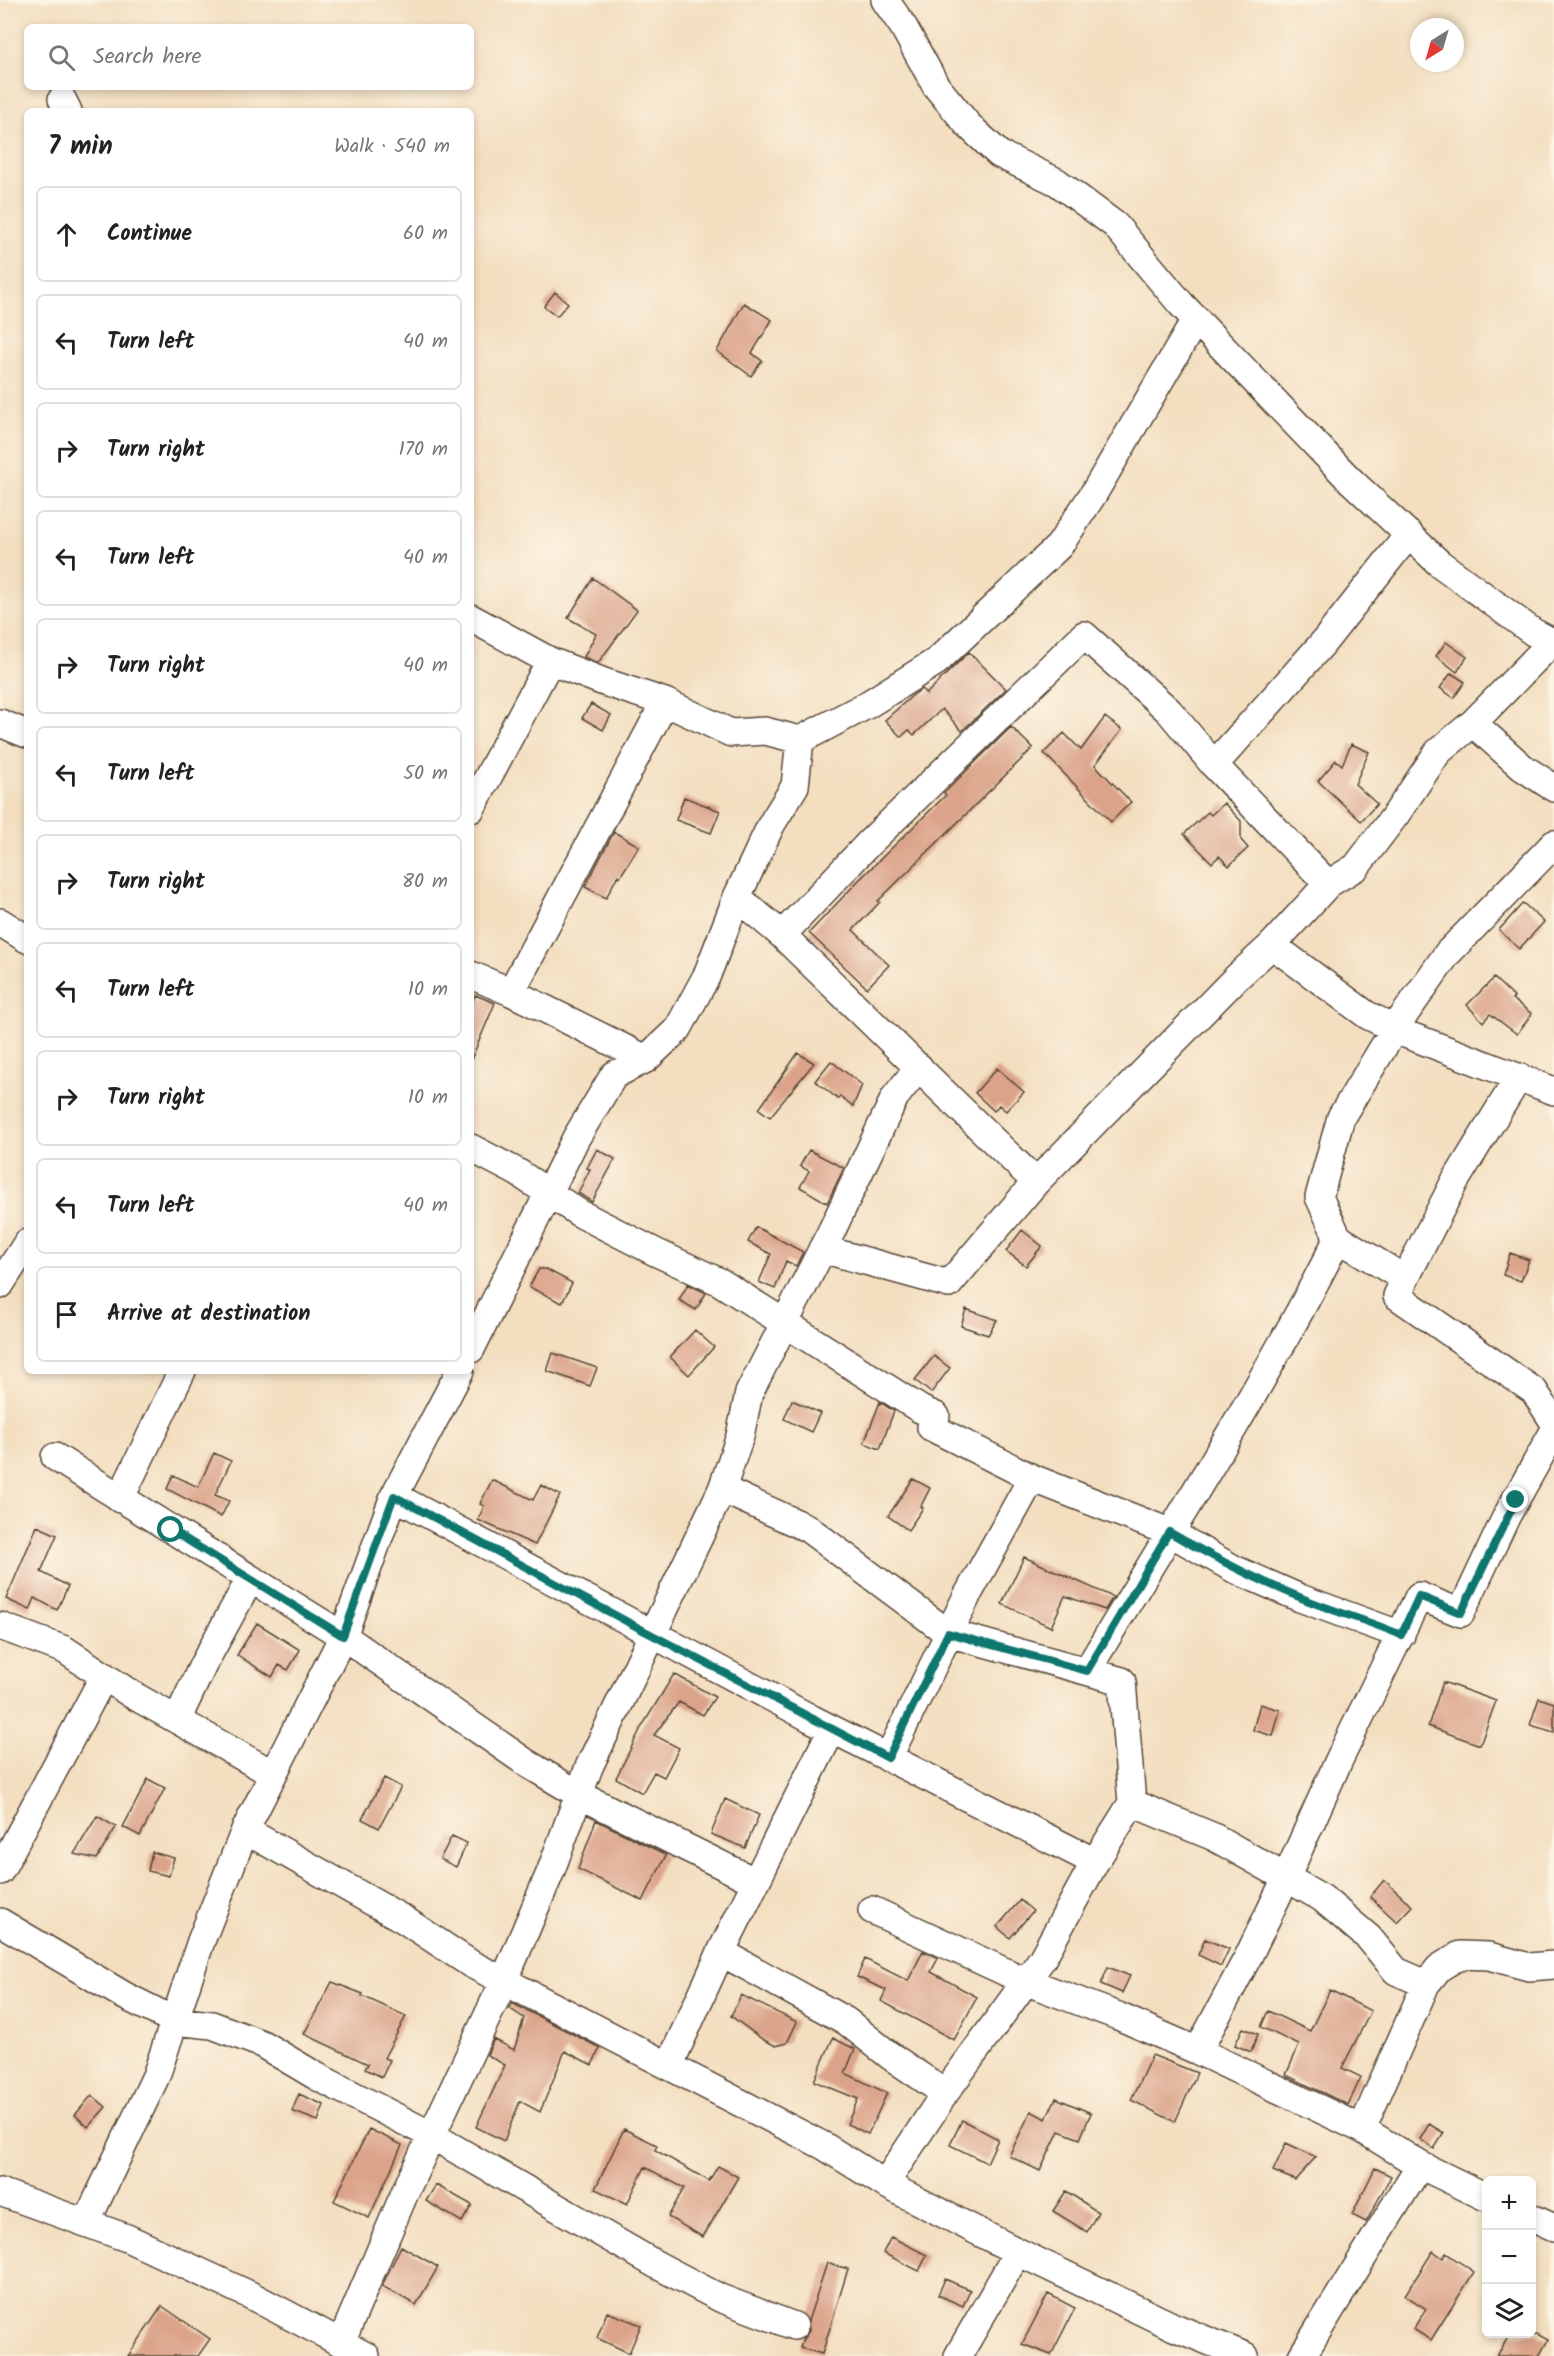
<!DOCTYPE html>
<html lang="en">
<head>
<meta charset="utf-8">
<style>
  body { margin:0; font-family:Kalam,sans-serif; background:#f2f2f2; color:#222 }
  .controls { position:absolute; right:18px; bottom:18px; display:grid; overflow:hidden; border-radius:9px; box-shadow:0 3px 9px #0003 }
  .controls button { width:54px; height:54px; display:grid; place-items:center; padding:0; border:0; border-bottom:2px solid #e0e0e0; background:#fff; color:#222; font:30px sans-serif }
  .compass { position:absolute; left:1410px; top:18px; width:54px; height:54px; border-radius:50%; background:#fff; box-shadow:0 3px 9px #0003; rotate:217deg }
  .stop { position:absolute; width:18px; height:18px; margin:-14px; border:4px solid #0f766e; border-radius:50%; background:#fff }
  .stop.end { background:#0f766e; border-color:#fff; box-shadow:0 2px 6px #0008 }
  .list { margin:0; padding:0; list-style:none }
  h2 { display:flex; justify-content:space-between; align-items:center; height:78px; margin:0; padding:0 24px; font-size:26px }
  h2 small { font-size:20px; font-weight:400; color:#767676 }
  .list li { display:grid; grid-template-columns:39px 1fr auto; gap:18px; align-items:center; box-sizing:border-box; height:96px; margin:0 12px 12px; padding:0 12px; border:2px solid #e0e0e0; border-radius:9px }
  .list b { display:block; font-size:22px; white-space:nowrap }
  .list em { font-size:20px; font-style:normal; color:#767676 }
  .icon { flex:none; width:33px; height:33px; fill:none; stroke:currentColor; stroke-width:2; stroke-linecap:round; stroke-linejoin:round }
  .map { position:relative; flex:none; width:1554px; height:2356px; overflow:hidden }
  .search { position:absolute; background:#fff; box-shadow:0 3px 9px #0003; left:24px; top:24px; width:450px; height:66px; display:flex; align-items:center; gap:15px; box-sizing:border-box; padding:0 21px; border-radius:9px; color:#767676; font-size:22px }
  .panel { position:absolute; background:#fff; box-shadow:0 3px 9px #0003; left:24px; top:108px; width:450px; height:1266px; border-radius:9px }
  .map>svg:first-child { display:block }
  .building { fill:#dba48a }
  .lines { fill:none; stroke-linecap:round; stroke-linejoin:round }
  .minor-casing { stroke:#574536; stroke-width:30 }
  .minor { stroke:#fff; stroke-width:27 }
  .route { stroke:#0f766e; stroke-width:8 }
</style>
</head>
<body>
<div class="map">
<svg width="1554" height="2356" viewBox="0 0 1554 2356">
  <rect width="100%" height="100%" fill="#fcf5e5"/>
  <filter id="ink" filterUnits="userSpaceOnUse"><feTurbulence type="fractalNoise" baseFrequency=".0167" numOctaves="2"/><feDisplacementMap in="SourceGraphic" scale="12" xChannelSelector="R" yChannelSelector="G"/><feConvolveMatrix kernelMatrix="1 2 1 2 8 2 1 2 1" color-interpolation-filters="sRGB"/></filter>
  <filter id="wash" filterUnits="userSpaceOnUse"><feTurbulence type="fractalNoise" baseFrequency=".008" numOctaves="4" result="noise"/><feDisplacementMap in="SourceGraphic" scale="24" xChannelSelector="R" yChannelSelector="G"/><feGaussianBlur stdDeviation="1.35" result="paint"/><feColorMatrix in="noise" values="0 0 0 0 0 0 0 0 0 0 0 0 0 0 0 0 0 1.4 0 .05"/><feComposite in="paint" operator="in"/></filter>
  <g filter="url(#wash)">
    <rect width="100%" height="100%" fill="#f3dec0"/>
    <g id="blocks">
      <!-- building -->
      <path class="building" d="M555,292L568,303L557,316L544,306Z
        M744,303L772,320L752,353L762,361L751,376L717,351Z
        M593,578L637,610L598,663L584,657L596,634L568,618Z
        M1446,642L1467,657L1457,672L1436,656Z
        M969,652L1006,689L962,731L942,709L914,735L909,730L901,737L885,720L913,695L922,689L926,694Z
        M1451,673L1465,682L1454,698L1440,688Z
        M591,704L611,715L603,730L582,718Z
        M1105,717L1122,730L1095,765L1131,802L1111,822L1044,753L1064,733L1081,750Z
        M1011,727L1033,748L878,901L880,902L853,930L889,965L867,988L809,933L858,881L946,795L944,793Z
        M1351,744L1369,752L1355,784L1377,804L1361,821L1318,781L1336,760L1342,765Z
        M684,797L720,811L711,833L676,820Z
        M1224,803L1241,821V840L1248,848L1229,866L1219,856L1212,863L1184,834L1208,812L1211,815Z
        M614,832L639,846L620,877L618,875L606,898L585,887Z
        M1523,903L1544,922L1519,949L1499,930Z
        M1494,978L1514,997L1512,999L1532,1014L1517,1034L1490,1014L1483,1022L1467,1005Z
        M475,995L495,1003L471,1060V1005Z
        M798,1053L814,1063L770,1117L759,1109Z
        M831,1061L862,1085L853,1106L840,1096L838,1099L815,1081Z
        M997,1068L1024,1092L1006,1111L999,1105L994,1111L975,1093Z
        M597,1149L615,1159L592,1202L578,1193L590,1169L587,1168Z
        M809,1150L844,1168L827,1203L800,1187L809,1171L800,1166Z
        M756,1227L803,1252L796,1266L786,1261L775,1289L759,1282L771,1254L748,1242Z
        M1022,1230L1042,1246L1026,1266L1006,1251Z
        M1510,1253L1529,1260L1521,1281L1503,1275Z
        M539,1269H546L572,1283L562,1303L529,1287Z
        M688,1284L706,1293L696,1310L679,1300Z
        M966,1309L997,1320L988,1335L961,1326Z
        M695,1330L714,1347L689,1375L670,1357Z
        M553,1353L597,1368L590,1386L547,1371Z
        M934,1356L950,1368L931,1393L915,1380Z
        M792,1400L820,1413L811,1432L784,1419Z
        M880,1402L894,1411L880,1449L864,1443Z
        M214,1453L231,1461L215,1495L229,1501L221,1517L167,1489L173,1475L198,1487Z
        M913,1479L930,1488L921,1506L923,1508L908,1530L888,1516Z
        M492,1480L533,1500L541,1485L560,1495L535,1545L478,1520L484,1506L480,1504Z
        M37,1526L57,1535L41,1572L68,1586L57,1610L35,1598L30,1610L6,1599Z
        M1024,1557L1113,1597L1105,1610L1065,1596L1051,1627L1002,1604Z
        M257,1623L300,1650L288,1670L279,1665L272,1677L237,1655Z
        M674,1674L715,1697L703,1715L679,1702L654,1735L679,1748L664,1777L654,1772L642,1793L616,1778L641,1728Z
        M1443,1682L1496,1701L1480,1745L1428,1726Z
        M1539,1698L1554,1703V1732L1530,1725Z
        M1260,1704L1280,1710L1273,1736L1253,1730Z
        M384,1778L401,1787L379,1828L362,1819Z
        M148,1779L165,1788L140,1836L123,1827Z
        M725,1799L759,1815L745,1848L711,1834Z
        M97,1816L116,1827L97,1859L74,1854Z
        M596,1820L666,1855L643,1901L578,1869Z
        M452,1836L467,1843L456,1867L440,1859Z
        M152,1852L174,1858L169,1876L148,1871Z
        M1384,1880L1412,1906L1397,1922L1370,1897Z
        M1020,1900L1033,1911L1010,1938L997,1927Z
        M1205,1939L1229,1949L1221,1966L1198,1955Z
        M923,1951L938,1958L931,1972L977,1997L954,2040L881,2001L886,1990L857,1977L865,1959L908,1981Z
        M1108,1967L1130,1976L1122,1993L1101,1984Z
        M332,1982L363,1994L362,1996L406,2016L384,2058L390,2060L382,2077L365,2069L368,2064L304,2034Z
        M1330,1990L1371,2011L1342,2068L1361,2077L1348,2105L1286,2075L1299,2045L1261,2027L1268,2011L1310,2031Z
        M741,1995L797,2022L787,2043L776,2046L762,2039L731,2016Z
        M512,2003L600,2048L592,2065L565,2051L540,2112L520,2101L504,2141L476,2127L505,2065L487,2055L494,2039L514,2050L524,2018L509,2008Z
        M1243,2028L1258,2034L1251,2052L1235,2045Z
        M833,2038L855,2049L845,2073L887,2093L868,2134L847,2124L858,2099L814,2081Z
        M1152,2055L1197,2073L1175,2122L1131,2100Z
        M299,2094L324,2105L318,2121L292,2111Z
        M92,2095L106,2107L88,2127L75,2115Z
        M1056,2098L1091,2113L1080,2139L1059,2131L1040,2171L1009,2156L1031,2111L1046,2119Z
        M962,2120L998,2139L987,2163L950,2145Z
        M1429,2124L1444,2133L1434,2149L1420,2139Z
        M369,2129L402,2145L369,2218L334,2201Z
        M624,2129L657,2145L655,2150L709,2181L718,2166L738,2177L703,2237L668,2217L684,2188L645,2167L627,2204L595,2189Z
        M1286,2143L1316,2157L1295,2180L1273,2171Z
        M1375,2168L1391,2176L1366,2222L1352,2215Z
        M436,2185L472,2205L462,2222L426,2201Z
        M1066,2191L1098,2212L1087,2232L1053,2211Z
        M891,2237L927,2255L919,2271L883,2253Z
        M401,2246L438,2267L416,2305L382,2286Z
        M1433,2251L1443,2258L1446,2253L1474,2272L1431,2340L1413,2329L1426,2309L1405,2295Z
        M827,2263L848,2269L822,2354L800,2348L803,2339L809,2331L808,2321Z
        M945,2279L970,2290L963,2306L938,2295Z
        M1048,2294L1075,2308L1051,2355L1022,2344Z
        M162,2306L210,2339L198,2356H128Z
        M607,2312L641,2325L629,2353L597,2338Z
        M1510,2334H1537L1548,2340L1539,2356H1497Z"/>
    </g>
  </g>
  <g filter="url(#ink)">
    <use href="#blocks" fill-opacity="0" stroke="#574536" stroke-width="1.5"/>
    <g class="lines">
      <defs>
        <path id="minor" d="M885,0L903,26L936,86L968,125L999,154L1057,182L1115,225L1181,304L1349,479L1439,563L1533,632L1554,643
          M62,99L68,111
          M471,618L550,661L604,682L665,702L731,733L765,731L800,740
          M0,723L27,734
          M1473,723L1522,767L1554,788
          M1214,765L1323,643L1409,534
          M471,809L550,661
          M1554,844L1447,954L1395,1028L1341,1117L1319,1197L1338,1238L1405,1279L1397,1296L1534,1391L1554,1422
          M737,897L782,935L1036,1182
          M0,922L27,939
          M782,935L868,844L1084,635L1169,711L1214,765L1328,884
          M1272,945L1367,1015L1408,1035L1554,1091
          M471,975L511,992L646,1059
          M511,992L665,702
          M471,1148L517,1172L579,1213L655,1252L720,1282L920,1409L936,1416L931,1427L1032,1478L1169,1532L1234,1569L1300,1598L1401,1635
          M822,1249L949,1284L1036,1182L1235,979L1272,945L1328,884L1356,867L1397,813L1438,752L1473,723L1552,642
          M1405,1279L1454,1183L1519,1077
          M0,1285L27,1243
          M471,1349L576,1138L614,1075L646,1059L678,1029L707,975L737,897L771,825L795,786L800,740L867,705L937,661L1059,546L1094,493L1196,319
          M55,1457L343,1636L528,1764L580,1795L756,1882
          M722,1489L807,1528L948,1633L1122,1681L1132,1803L1095,1862L1042,1959L945,2093L885,2184
          M394,1496L812,1719L1095,1862
          M120,1499L182,1371
          M0,1626L65,1650L131,1694L273,1774
          M1087,1671C1172,1527 1263,1388 1338,1238
          M177,1720L203,1665L250,1579
          M888,1758L967,1596L1032,1478
          M1132,1803L1214,1837L1322,1898L1369,1938L1396,1971L1426,1984L1362,2129
          M245,1830L403,1919L471,1964L824,2146L885,2184L1018,2252L1174,2327L1245,2356
          M0,1871L104,1676
          M872,1910L1025,1981L1118,2016L1198,2051L1362,2129L1420,2165L1486,2197
          M0,1922L125,1996L175,2021L212,2025L262,2044L316,2076L431,2135L657,2265L720,2298L794,2326
          M721,1952L846,2021L889,2055L945,2093
          M1426,1984L1439,1968L1460,1955L1489,1956L1529,1967L1554,1965
          M1198,2051L1249,1955L1286,1878L1339,1760L1419,1596L1461,1613L1506,1517L1554,1431
          M669,2066L721,1952L832,1729
          M0,2192L127,2238L250,2295L366,2356
          M1532,2218L1554,2228
          M86,2223L156,2076L201,1941L245,1830L343,1636L394,1496L460,1371
          M341,2343L406,2190L504,1981L550,1873L589,1767L722,1489L740,1436L749,1393L832,1230L895,1097L919,1067
          M958,2356L1018,2252
          M1302,2356L1420,2165"/>
      </defs>
      <!-- minor casing -->
      <use href="#minor" class="minor-casing"/>
      <!-- minor -->
      <use href="#minor" class="minor"/>
    </g>
  </g>
  <g class="lines" filter="url(#ink)">
    <!-- route -->
    <path class="route" d="M171,1530L343,1636L394,1496L637,1627L888,1758L948,1633L1087,1671L1169,1532C1211,1556 1253,1578 1297,1596C1331,1611 1367,1620 1401,1635L1419,1596L1461,1613L1516,1500"/>
  </g>
</svg>
<div class="controls">
<button>+</button>
<button>−</button>
<button><svg class="icon" aria-label="layers" viewBox="0 0 24 24"><path d="M12 4l9 5-9 5-9-5zM3 14l9 5 9-5"/></svg></button>
</div>
<svg class="compass" viewBox="-18 -18 36 36"><path d="M0-13l5 13h-10z" fill="#e53935"/><path d="M0 13l5-13h-10z" fill="#767676"/></svg>
<div class="stop" style="left:171px;top:1530px"></div>
<div class="stop end" style="left:1516px;top:1500px"></div>
<div class="search"><svg class="icon" aria-label="search" viewBox="0 0 24 24"><circle cx="10" cy="10" r="6"/><path d="M15 15l6 6"/></svg>Search here</div>
<section class="panel">
<h2>7 min<small>Walk · 540 m</small></h2>
<ul class="list">
<li><svg class="icon" aria-label="ahead" viewBox="0 0 24 24"><path d="M12 20V5M6 11l6-6 6 6"/></svg><div><b>Continue</b></div><em>60 m</em></li>
<li><svg class="icon" aria-label="left" viewBox="0 0 24 24"><path d="M17 20v-9H6M10 6l-5 5 5 5"/></svg><div><b>Turn left</b></div><em>40 m</em></li>
<li><svg class="icon" aria-label="right" viewBox="0 0 24 24"><path d="M7 20v-9h11M14 6l5 5-5 5"/></svg><div><b>Turn right</b></div><em>170 m</em></li>
<li><svg class="icon" aria-label="left" viewBox="0 0 24 24"><path d="M17 20v-9H6M10 6l-5 5 5 5"/></svg><div><b>Turn left</b></div><em>40 m</em></li>
<li><svg class="icon" aria-label="right" viewBox="0 0 24 24"><path d="M7 20v-9h11M14 6l5 5-5 5"/></svg><div><b>Turn right</b></div><em>40 m</em></li>
<li><svg class="icon" aria-label="left" viewBox="0 0 24 24"><path d="M17 20v-9H6M10 6l-5 5 5 5"/></svg><div><b>Turn left</b></div><em>50 m</em></li>
<li><svg class="icon" aria-label="right" viewBox="0 0 24 24"><path d="M7 20v-9h11M14 6l5 5-5 5"/></svg><div><b>Turn right</b></div><em>80 m</em></li>
<li><svg class="icon" aria-label="left" viewBox="0 0 24 24"><path d="M17 20v-9H6M10 6l-5 5 5 5"/></svg><div><b>Turn left</b></div><em>10 m</em></li>
<li><svg class="icon" aria-label="right" viewBox="0 0 24 24"><path d="M7 20v-9h11M14 6l5 5-5 5"/></svg><div><b>Turn right</b></div><em>10 m</em></li>
<li><svg class="icon" aria-label="left" viewBox="0 0 24 24"><path d="M17 20v-9H6M10 6l-5 5 5 5"/></svg><div><b>Turn left</b></div><em>40 m</em></li>
<li><svg class="icon" aria-label="arrive" viewBox="0 0 24 24"><path d="M6 21V4h12l-3 4 3 4H6"/></svg><div><b>Arrive at destination</b></div></li>
</ul>
</section>
</div>
</body>
</html>
